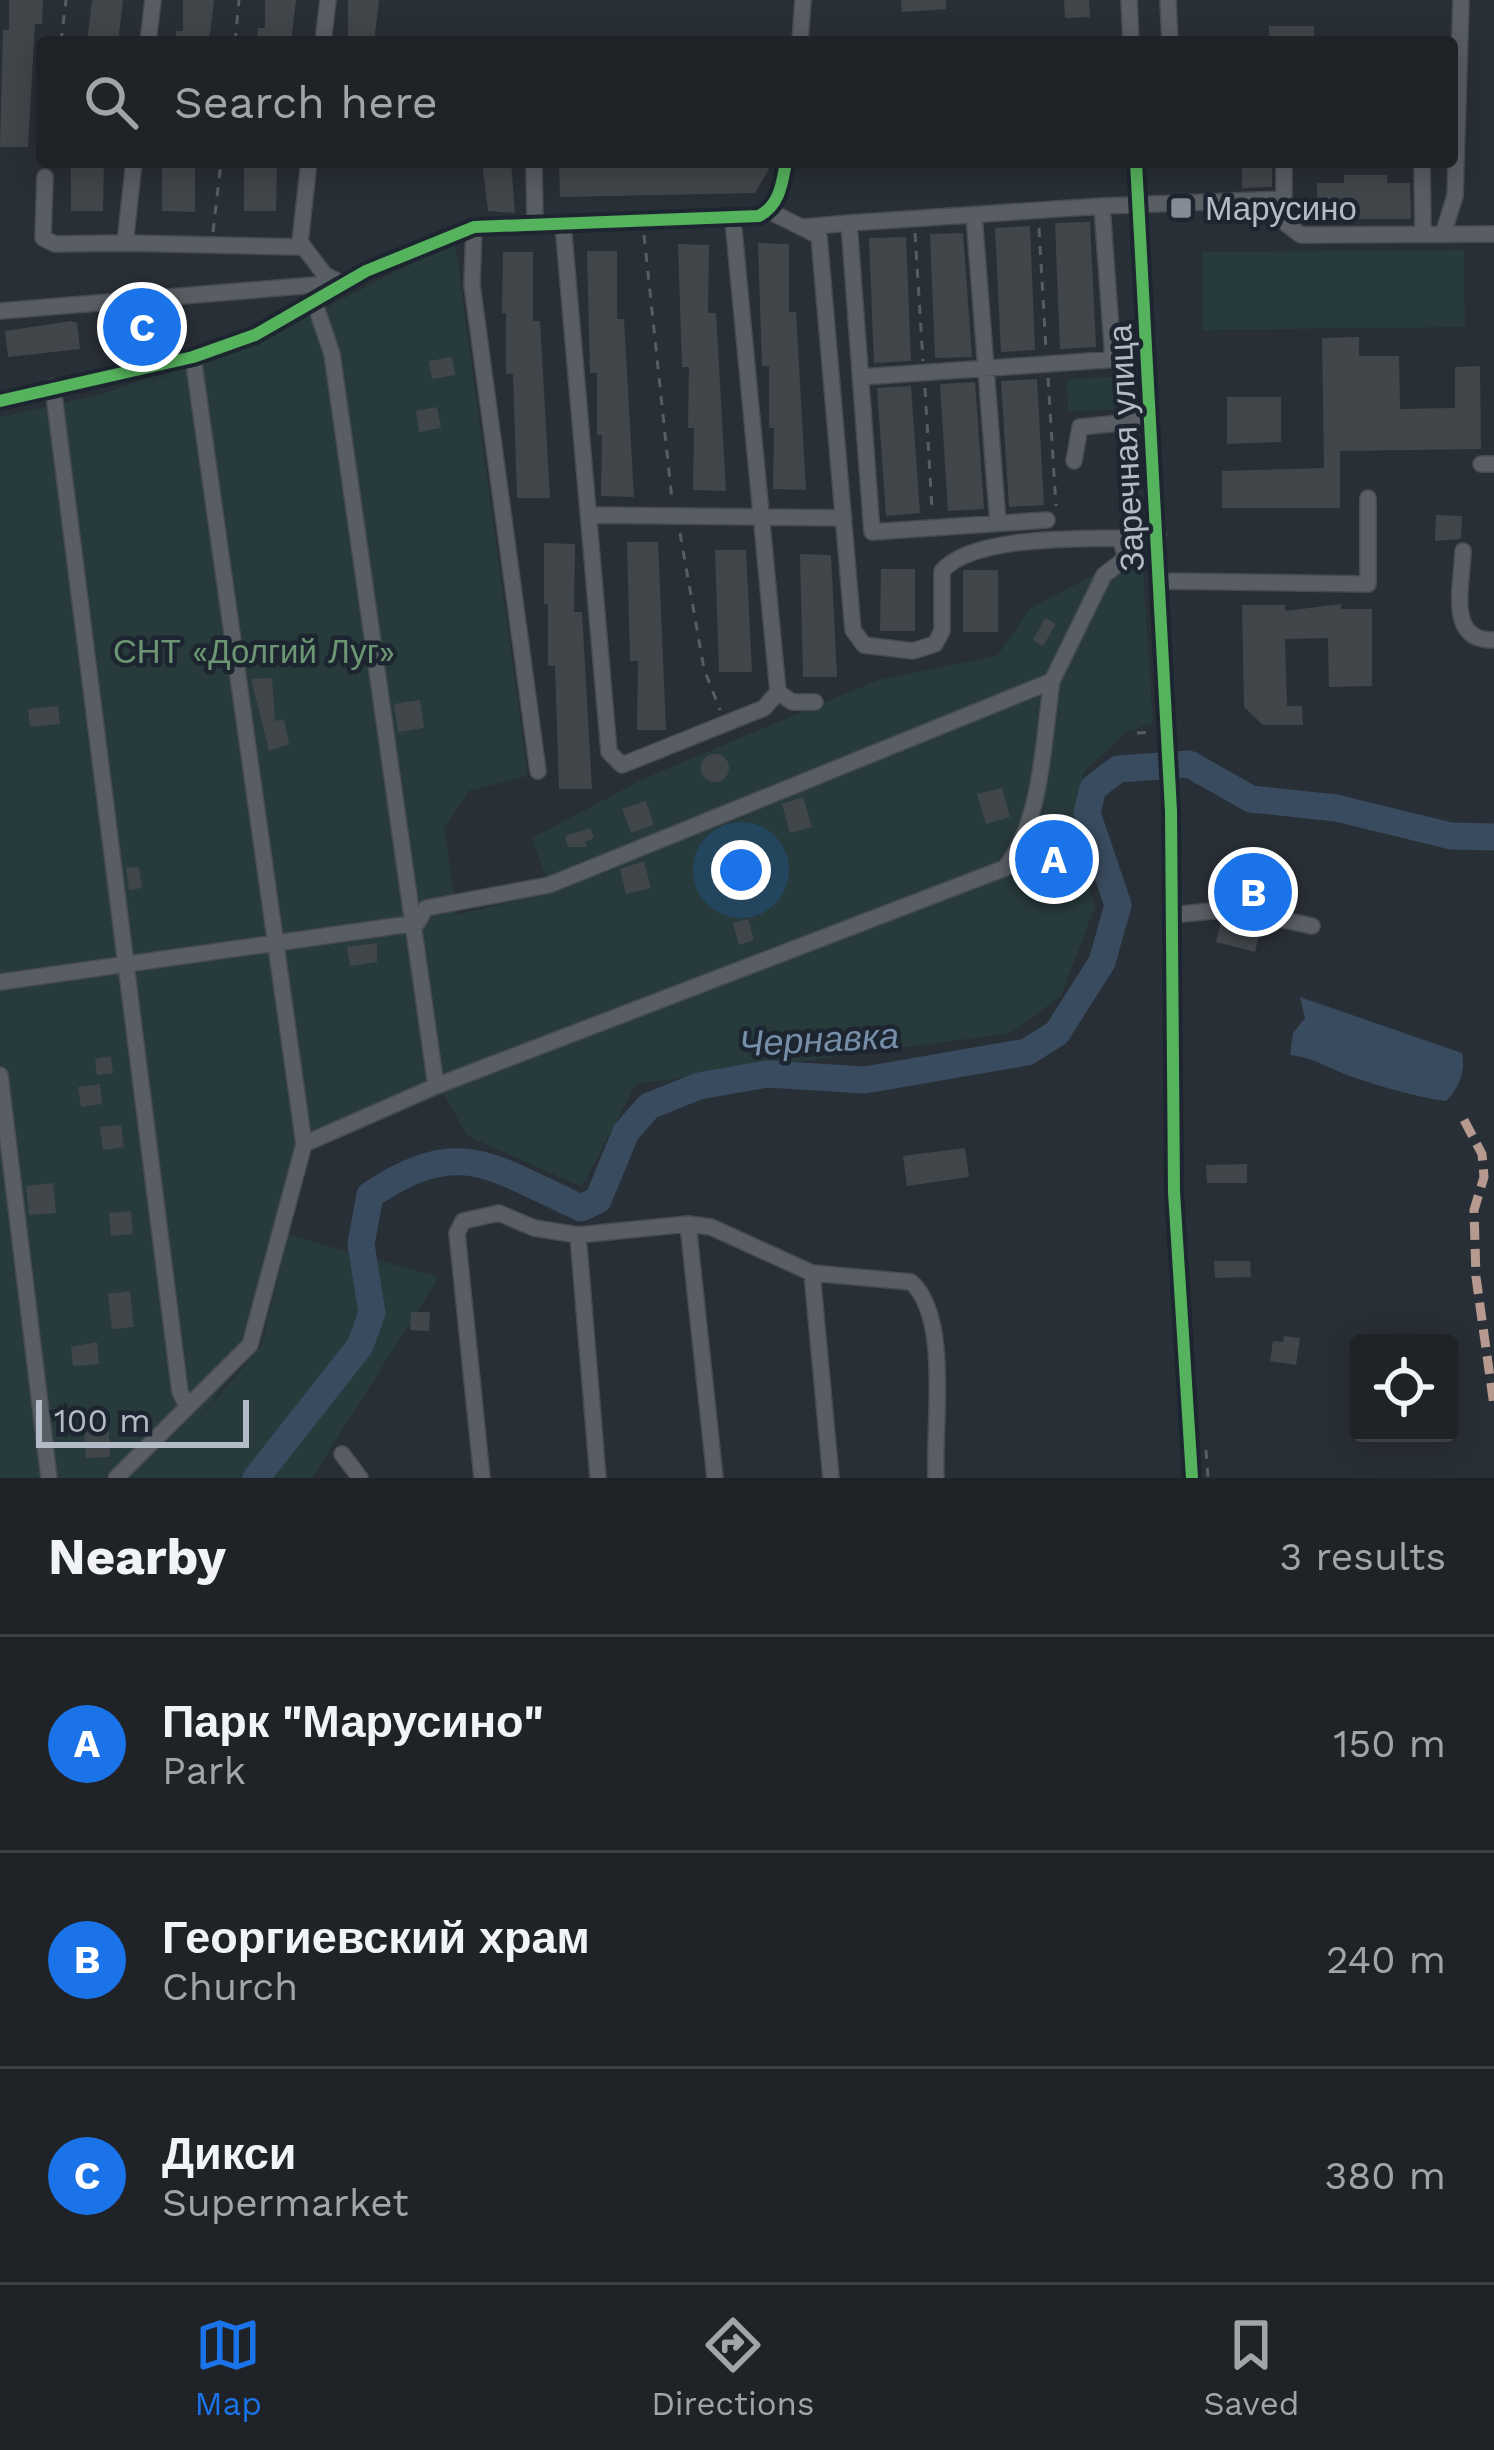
<!DOCTYPE html>
<html lang="en">
<head>
<meta charset="utf-8">
<style>
  body { margin:0; font-family:"Work Sans",sans-serif; background:#272b30; color:#f1f3f6 }
  .controls { position:absolute; right:36px; bottom:36px; display:grid; overflow:hidden; border-radius:12px; box-shadow:0 6px 30px #0003 }
  .controls button { width:108px; height:108px; display:grid; place-items:center; padding:0; border:0; border-bottom:3px solid #3c4045; background:#1f2328; color:#f1f3f6; font:60px sans-serif }
  .scale { position:absolute; left:36px; bottom:30px; width:213px; box-sizing:border-box; padding-left:12px; border:6px solid #b3bcc6; border-top:0; font-size:33px; line-height:42px; white-space:nowrap; color:#b3bcc6; -webkit-text-stroke:9px #1d2630; paint-order:stroke }
  .you { position:absolute; left:741px; top:870px; width:42px; height:42px; margin:-30px; border:9px solid #fff; border-radius:50%; background:#1a73e8; box-shadow:0 0 0 18px #1a73e833 }
  .badge { display:grid; place-items:center; width:78px; height:78px; border-radius:50%; background:#1a73e8; color:#fff; font-size:39px; font-weight:700 }
  .pin { position:absolute; translate:-50% -50%; border:6px solid #fff; box-shadow:0 3px 12px #0006 }
  .list { margin:0; padding:0; list-style:none }
  h2 { display:flex; justify-content:space-between; align-items:center; height:156px; margin:0; padding:0 48px; font-size:51px }
  h2 small { font-size:39px; font-weight:400; color:#a1a4a8 }
  .list li { display:grid; grid-template-columns:78px 1fr auto; gap:36px; align-items:center; box-sizing:border-box; height:216px; padding:0 48px; border-top:3px solid #3c4045 }
  .list b { display:block; font-size:45px; white-space:nowrap }
  .list p { margin:0; font-size:39px; white-space:nowrap; color:#a1a4a8 }
  .list em { font-size:39px; font-style:normal; color:#a1a4a8 }
  .icon { flex:none; width:66px; height:66px; fill:none; stroke:currentColor; stroke-width:2; stroke-linecap:round; stroke-linejoin:round }
  .map { position:relative; flex:none; width:1494px; height:1478px; overflow:hidden }
  .search { position:absolute; background:#1f2328; box-shadow:0 6px 30px #0003; left:36px; right:36px; top:36px; height:132px; display:flex; align-items:center; gap:30px; box-sizing:border-box; padding:0 42px; border-radius:12px; color:#a1a4a8; font-size:45px }
  .sheet { height:804px; background:#1f2328 }
  nav { display:flex; justify-content:space-around; align-items:center; box-sizing:border-box; height:168px; border-top:3px solid #3c4045; background:#1f2328; font-size:33px; color:#a1a4a8 }
  nav a { display:grid; justify-items:center; gap:6px }
  nav .on { color:#1a73e8 }
  .map>svg:first-child { display:block }
  .green { fill:#273a3c }
  .water { fill:#394b5f }
  .lines { fill:none; stroke-linecap:round; stroke-linejoin:round }
  .river { stroke:#394b5f; stroke-width:27 }
  .building { fill:#41464b }
  .minor-casing { stroke:#474b51; stroke-width:18 }
  .path { stroke:#575d61; stroke-width:3; stroke-dasharray:9 9; stroke-linecap:butt }
  .minor { stroke:#595e64; stroke-width:15 }
  .quiet { stroke:#b69a8f; stroke-width:9; stroke-dasharray:18 9; stroke-linecap:butt }
  .cycleway-casing { stroke:#1d2630; stroke-width:20 }
  .cycleway { stroke:#56b35d; stroke-width:12 }
  .poi-dot { fill:#838b94; stroke:#1d2630; stroke-width:4.5 }
  .labels { text-anchor:middle; dominant-baseline:central; stroke-width:9; stroke-linejoin:round; paint-order:stroke }
  .poi-label { font-size:33px; fill:#b3bcc6; stroke:#1d2630; text-anchor:start }
  .street-label { font-size:33px; fill:#b3bcc6; stroke:#1d2630 }
  .park-label { font-size:33px; fill:#6c9673; stroke:#1d2630 }
  .water-label { font-size:36px; font-style:italic; fill:#768ea8; stroke:#1d2630 }
</style>
</head>
<body>
<div class="map">
<svg width="1494" height="1478" viewBox="0 0 1494 1478">
  <rect width="100%" height="100%" fill="#292f36"/>
  <!-- green -->
  <path class="green" d="M455,242L528,776L469,791L444,828L457,915L551,892L532,838L645,778L878,680L997,656L1029,609L1099,572L1143,567L1153,723L1126,732L1084,772L1073,820L1095,907L1061,996L1011,1033L636,1084L582,1187L467,1136L444,1094L309,1151L257,1341L197,1422L261,1346L289,1235L439,1277L312,1478H0V417L99,395L269,336Z
    M1464,250L1465,327L1203,330L1202,252Z
    M1118,377L1119,409L1068,411L1067,379Z"/>
  <!-- water -->
  <path class="water" d="M1300,997L1462,1053C1466,1071 1459,1088 1446,1101C1416,1097 1382,1087 1353,1077C1329,1069 1316,1058 1290,1055L1293,1033L1305,1018Z"/>
  <g class="lines">
    <!-- river -->
    <path class="river" d="M256,1478L360,1346L372,1313L361,1244L370,1195C461,1134 492,1168 581,1208L598,1200L626,1132L649,1106L699,1086L767,1074L865,1080L1027,1052L1057,1033L1102,962L1118,905L1087,813L1093,788L1118,769L1189,764L1251,799L1336,808L1451,836L1494,837"/>
  </g>
  <!-- building -->
  <path class="building" d="M9,0H43L42,24H35L28,147H0L3,30H9Z
    M92,0H123L118,42H87Z
    M183,0H214L209,42H176V31H183Z
    M265,0H296L291,42H257L258,28H265Z
    M348,0H379L374,42H348Z
    M901,0H946V9L902,12Z
    M1064,0H1089L1090,17L1065,18Z
    M1269,26H1314V42H1269Z
    M71,162H104L103,211H71Z
    M162,162H195V212L162,211Z
    M244,162H277L276,211H244Z
    M482,162H511L515,213L488,211Z
    M559,162H769V169L755,193L560,197Z
    M1242,162H1272V187L1242,188Z
    M1344,175H1387V183H1410L1411,219H1317V183H1344Z
    M1090,222L1096,347L1060,349L1055,223Z
    M1030,226L1035,350L1001,352L995,228Z
    M963,233L972,357L935,358L930,234Z
    M906,237L911,361L874,363L869,238Z
    M758,243L789,244V312H796L806,490L773,489L774,428H769V366H762Z
    M678,244L709,245L708,313H716L726,491L693,490L694,428H688L689,367H682Z
    M587,251H617V319H624L634,497L601,496L602,435H597V373H590Z
    M503,252H533V321H540L550,498H517L513,374H506V313H502Z
    M154,310L159,341L129,346L124,313Z
    M71,321L77,323L80,349L8,357L5,331Z
    M1359,337V356H1399L1400,409L1455,408V367L1480,366L1481,449L1340,451V508H1222V471L1324,468L1322,338Z
    M452,357L455,375L432,379L429,361Z
    M1037,379L1044,505L1009,507L1001,381Z
    M975,382L984,509L948,511L940,384Z
    M911,386L920,513L886,516L877,388Z
    M1227,397H1281V442L1227,444Z
    M437,407L441,428L419,432L416,411Z
    M1436,515L1462,516L1461,539L1435,541Z
    M627,542H658L666,730H637L638,661H630Z
    M544,543L575,544L574,612H582L592,789H559L555,666H548V604H544Z
    M715,550H746L752,672H719Z
    M800,554L831,555L837,677H803Z
    M881,569H915V631H880Z
    M963,570H998V632H963Z
    M1341,604V609H1372V686L1329,687L1328,638L1285,639L1287,706H1302L1303,725H1263L1244,707L1242,605H1285V611Z
    M1045,618L1056,624L1043,646L1033,640Z
    M272,678L275,721L284,719L289,744L269,751L251,679Z
    M420,700L424,728L398,732L394,704Z
    M58,706L60,724L30,727L28,709Z
    M701 768a14 14 0 1 1 28 0a14 14 0 1 1-28 0Z
    M1002,788L1010,817L986,824L977,794Z
    M803,797L812,827L790,833L782,804Z
    M646,801L654,825L631,833L622,809Z
    M590,828L594,838L585,842L587,847H568L565,836Z
    M644,861L651,888L626,894L620,869Z
    M139,867L142,888L129,890L126,868Z
    M1239,885H1266V898H1239Z
    M748,919L754,940L739,945L733,923Z
    M1221,922L1260,931L1255,952L1216,942Z
    M377,943V962L350,966L347,947Z
    M111,1056L113,1073L97,1075L95,1059Z
    M100,1084L102,1104L81,1107L78,1087Z
    M121,1125L124,1147L103,1150L100,1127Z
    M965,1148L969,1177L907,1186L903,1156Z
    M1247,1164V1183H1207L1206,1165Z
    M53,1183L56,1213L29,1215L26,1186Z
    M131,1211L133,1234L111,1236L109,1213Z
    M1214,1261H1250L1251,1277L1215,1278Z
    M130,1291L134,1327L112,1329L108,1294Z
    M411,1312H430L429,1331L410,1330Z
    M1284,1336L1300,1338L1296,1365L1270,1361L1273,1341L1283,1342Z
    M97,1342L99,1364L73,1366L71,1347Z
    M109,1429L110,1457L86,1458L84,1430Z"/>
  <g class="lines">
    <defs>
      <path id="minor" d="M1129,0L1131,42
        M1168,0L1170,42
        M148,42L153,0
        M323,42L328,0
        M800,42L803,0
        M134,162L125,243L302,247
        M309,162L300,242L325,275L339,282
        M534,162L535,224
        M1136,162L1171,811L1174,1192L1192,1478
        M1284,162V222L1301,235L1494,234
        M1422,162L1423,233
        M45,177L43,238L55,244L125,243
        M1102,206L1284,199
        M769,211L819,236L853,630L864,645L913,651L935,644L942,631V571C972,536 1076,539 1120,538
        M974,215L998,523
        M563,224L609,752L622,765L764,708L778,692L733,220
        M474,227L472,285L538,771
        M805,227L849,223
        M1443,234L1455,196L1461,0
        M315,304L332,354L436,1086
        M0,311L339,283
        M193,357L304,1144
        M861,377L1147,357
        M53,387L180,1392L186,1404
        M0,401L193,357L255,335L366,271L474,227L759,216C780,205 782,183 786,162
        M1074,461L1080,427L1151,420
        M1481,464H1494
        M589,515L844,518
        M1047,520L872,532L849,223L1102,206L1113,359
        M1463,551C1462,587 1446,641 1494,640
        M1161,581L1368,584V498
        M778,692L792,702H815
        M1172,915L1232,909L1312,926
        M0,982L417,923L426,908L549,885L1052,681L1104,575L1126,558L1120,538L1158,535
        M0,1075L49,1478
        M688,1224L715,1478
        M578,1235L598,1478
        M812,1273L831,1478
        M342,1454L360,1478
        M116,1478L250,1345L304,1144L436,1086L1005,868C1043,820 1043,739 1052,681
        M482,1478L457,1233L463,1221L499,1213L534,1228L578,1235L688,1224L711,1227L812,1273L911,1282C951,1317 933,1428 936,1478"/>
    </defs>
    <!-- minor casing -->
    <use href="#minor" class="minor-casing"/>
    <!-- path -->
    <path class="path" d="M61,42L66,0
      M235,42L239,0
      M1039,228L1046,350
      M213,232L221,162
      M915,233L923,361
      M644,235L672,500
      M1048,378L1056,506
      M925,388L932,510
      M680,533L704,669L720,710
      M1137,733L1153,732
      M1206,1450L1208,1478"/>
    <!-- minor -->
    <use href="#minor" class="minor"/>
    <!-- quiet -->
    <path class="quiet" d="M1464,1120L1482,1154L1484,1177L1474,1210L1476,1277L1494,1406"/>
    <defs>
      <path id="cycleway" d="M1136,162L1171,811L1174,1192L1192,1478
        M0,401L193,357L255,335L366,271L474,227L759,216C780,205 782,183 786,162"/>
    </defs>
    <!-- cycleway casing -->
    <use href="#cycleway" class="cycleway-casing"/>
    <!-- cycleway -->
    <use href="#cycleway" class="cycleway"/>
  </g>
  <!-- markers -->
  <rect class="poi-dot" x="1169" y="196" width="24" height="24" rx="6"/>
  <g class="labels">
    <!-- poi labels -->
    <g class="poi-label">
      <text x="1205" y="208">Марусино</text>
    </g>
    <!-- street labels -->
    <g class="street-label">
      <text transform="translate(1126 448) rotate(-93)">Заречная улица</text>
    </g>
    <!-- park labels -->
    <g class="park-label">
      <text x="254" y="651">СНТ «Долгий Луг»</text>
    </g>
    <!-- water labels -->
    <g class="water-label">
      <text transform="translate(819 1040) rotate(-3)">Чернавка</text>
    </g>
  </g>
</svg>
<div class="controls">
<button><svg class="icon" aria-label="locate" viewBox="0 0 24 24"><circle cx="12" cy="12" r="6"/><path d="M12 2v4M12 18v4M2 12h4M18 12h4"/></svg></button>
</div>
<div class="scale">100 m</div>
<div class="you"></div>
<div class="pin badge" style="left:1054px;top:859px">A</div>
<div class="pin badge" style="left:1253px;top:892px">B</div>
<div class="pin badge" style="left:142px;top:327px">C</div>
<div class="search"><svg class="icon" aria-label="search" viewBox="0 0 24 24"><circle cx="10" cy="10" r="6"/><path d="M15 15l6 6"/></svg>Search here</div>
</div>
<section class="sheet">
<h2>Nearby<small>3 results</small></h2>
<ul class="list">
<li><span class="badge">A</span><div><b>Парк &quot;Марусино&quot;</b><p>Park</p></div><em>150 m</em></li>
<li><span class="badge">B</span><div><b>Георгиевский храм</b><p>Church</p></div><em>240 m</em></li>
<li><span class="badge">C</span><div><b>Дикси</b><p>Supermarket</p></div><em>380 m</em></li>
</ul>
</section>
<nav>
<a class="on"><svg class="icon" aria-label="map" viewBox="0 0 24 24"><path d="M3 6l6-2 6 2 6-2v14l-6 2-6-2-6 2zM9 4v14M15 6v14"/></svg>Map</a>
<a><svg class="icon" aria-label="directions" viewBox="0 0 24 24"><path d="M12 3l9 9-9 9-9-9zM9 14v-3h6M13 9l2 2-2 2"/></svg>Directions</a>
<a><svg class="icon" aria-label="saved" viewBox="0 0 24 24"><path d="M7 4h10v16l-5-4-5 4z"/></svg>Saved</a>
</nav>
</body>
</html>
